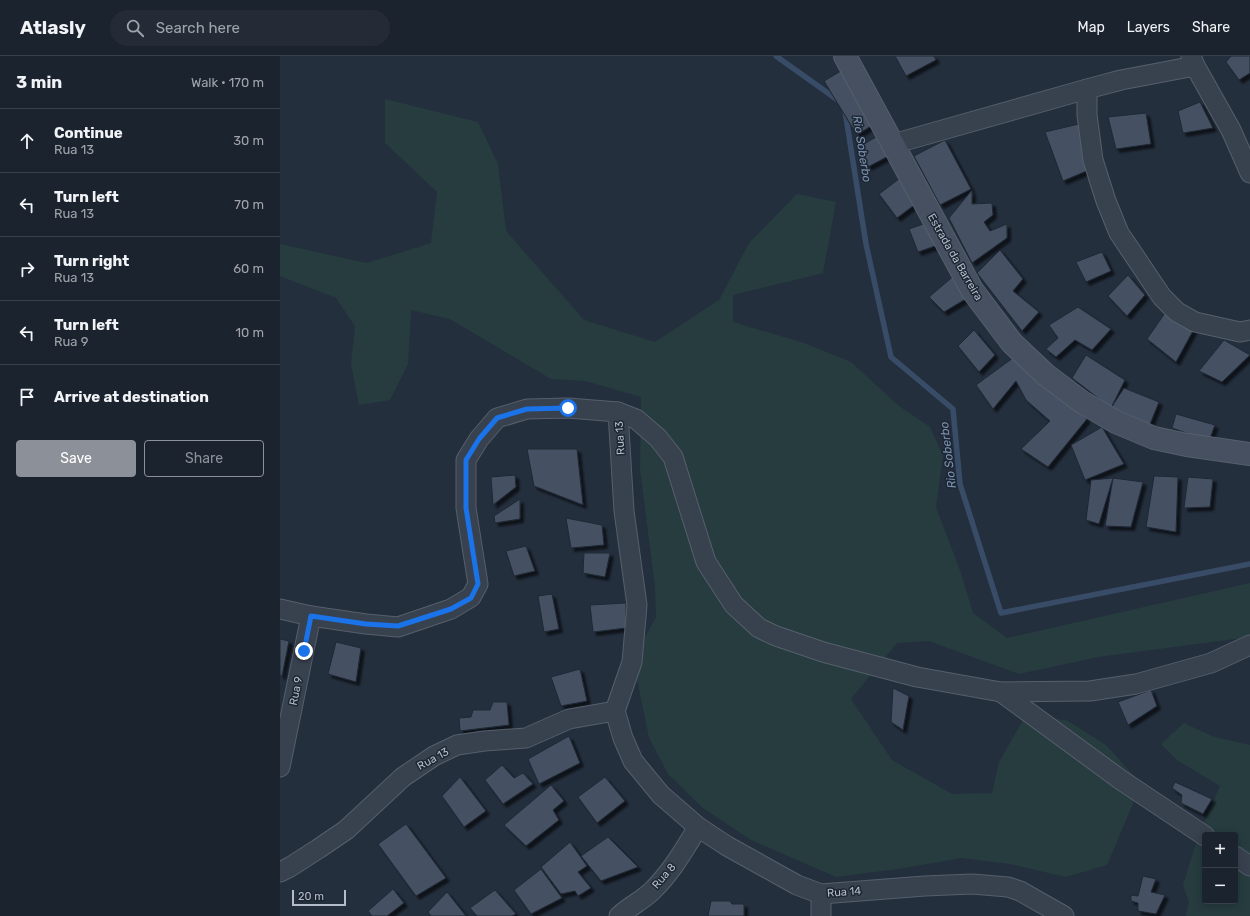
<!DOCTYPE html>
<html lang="en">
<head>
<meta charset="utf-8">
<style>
  :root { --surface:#1b232e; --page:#242b36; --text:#f1f3f6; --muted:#a0a4aa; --line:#39404a; --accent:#8c9099 }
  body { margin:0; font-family:Rubik,sans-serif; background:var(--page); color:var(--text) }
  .controls { position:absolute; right:12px; bottom:12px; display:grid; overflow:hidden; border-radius:4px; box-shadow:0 2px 10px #0003 }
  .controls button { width:36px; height:36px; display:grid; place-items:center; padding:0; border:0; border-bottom:1px solid var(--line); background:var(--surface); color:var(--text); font:20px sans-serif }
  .scale { position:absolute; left:12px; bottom:10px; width:54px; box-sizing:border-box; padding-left:4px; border:2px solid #b4bcc9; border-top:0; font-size:11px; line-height:14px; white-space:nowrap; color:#b4bcc9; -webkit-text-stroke:3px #1d2633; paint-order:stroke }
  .stop { position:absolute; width:12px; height:12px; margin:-9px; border:3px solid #1a73e8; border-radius:50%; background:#fff }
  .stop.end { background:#1a73e8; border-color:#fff; box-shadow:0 1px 4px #0008 }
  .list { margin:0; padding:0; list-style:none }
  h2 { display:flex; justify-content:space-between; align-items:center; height:52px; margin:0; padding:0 16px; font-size:17px }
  h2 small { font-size:13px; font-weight:400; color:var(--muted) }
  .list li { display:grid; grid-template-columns:26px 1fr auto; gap:12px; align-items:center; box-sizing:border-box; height:64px; padding:0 16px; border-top:1px solid var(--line) }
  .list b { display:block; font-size:15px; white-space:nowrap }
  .list p { margin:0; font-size:13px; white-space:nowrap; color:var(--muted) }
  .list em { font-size:13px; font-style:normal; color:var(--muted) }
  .actions { display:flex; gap:8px; padding:12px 16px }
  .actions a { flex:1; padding:9px 0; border:1px solid var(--accent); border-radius:4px; text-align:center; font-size:14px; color:var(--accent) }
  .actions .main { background:var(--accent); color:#fff }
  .icon { flex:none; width:22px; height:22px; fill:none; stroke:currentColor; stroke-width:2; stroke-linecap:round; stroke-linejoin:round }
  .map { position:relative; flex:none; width:970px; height:860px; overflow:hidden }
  header { display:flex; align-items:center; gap:24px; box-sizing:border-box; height:56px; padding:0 20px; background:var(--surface); border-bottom:1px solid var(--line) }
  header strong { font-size:19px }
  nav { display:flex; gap:22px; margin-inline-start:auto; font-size:14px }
  .search { width:280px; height:36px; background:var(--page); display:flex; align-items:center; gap:10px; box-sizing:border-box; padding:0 14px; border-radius:22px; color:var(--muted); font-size:15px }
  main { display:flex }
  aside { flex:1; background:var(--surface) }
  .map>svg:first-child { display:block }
  .green { fill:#263c3f; fill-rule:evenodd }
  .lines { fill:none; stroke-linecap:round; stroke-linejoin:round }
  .stream { stroke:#394c67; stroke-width:5.5 }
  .building { fill:#455162; stroke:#1f2835; filter:url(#shadow) }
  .street-casing { stroke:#565f6c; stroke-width:21 }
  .secondary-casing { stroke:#565f6c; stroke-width:24 }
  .street { stroke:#38414e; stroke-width:19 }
  .secondary { stroke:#465061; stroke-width:22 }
  .route { stroke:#1a73e8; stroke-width:5 }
  .labels { text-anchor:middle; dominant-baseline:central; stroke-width:3; stroke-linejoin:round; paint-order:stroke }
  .street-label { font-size:11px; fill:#b4bcc9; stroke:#1d2633 }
  .water-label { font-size:12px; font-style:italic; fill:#7c92b1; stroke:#1d2633 }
</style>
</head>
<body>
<header>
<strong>Atlasly</strong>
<div class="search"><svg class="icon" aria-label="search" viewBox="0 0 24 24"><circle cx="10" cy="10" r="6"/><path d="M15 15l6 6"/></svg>Search here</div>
<nav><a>Map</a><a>Layers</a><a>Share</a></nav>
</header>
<main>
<aside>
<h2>3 min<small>Walk · 170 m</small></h2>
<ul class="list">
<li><svg class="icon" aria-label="ahead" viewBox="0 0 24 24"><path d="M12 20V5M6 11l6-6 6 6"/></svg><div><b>Continue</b><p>Rua 13</p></div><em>30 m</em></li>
<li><svg class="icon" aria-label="left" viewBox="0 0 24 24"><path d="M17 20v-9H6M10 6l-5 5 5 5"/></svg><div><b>Turn left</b><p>Rua 13</p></div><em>70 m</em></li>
<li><svg class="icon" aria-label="right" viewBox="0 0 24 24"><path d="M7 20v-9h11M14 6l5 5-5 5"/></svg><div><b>Turn right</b><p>Rua 13</p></div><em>60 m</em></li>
<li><svg class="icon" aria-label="left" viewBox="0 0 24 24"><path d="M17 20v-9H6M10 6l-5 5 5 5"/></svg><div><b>Turn left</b><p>Rua 9</p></div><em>10 m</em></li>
<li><svg class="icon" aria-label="arrive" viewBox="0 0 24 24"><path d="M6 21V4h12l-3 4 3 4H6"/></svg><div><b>Arrive at destination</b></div></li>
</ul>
<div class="actions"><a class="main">Save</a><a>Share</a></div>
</aside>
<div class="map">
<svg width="970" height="860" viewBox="0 0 970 860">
  <defs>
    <filter id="shadow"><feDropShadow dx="3.5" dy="3.5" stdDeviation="1" flood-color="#0009"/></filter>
  </defs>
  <rect width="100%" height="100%" fill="#242f3e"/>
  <g class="green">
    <polygon points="105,43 198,66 218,108 226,175 304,264 375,286 439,244 469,187 517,138 556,146 543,217 453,239 453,266 524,287 571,306 619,350 650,371 663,400 656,451 681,517 693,557 727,582 970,527 970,581 818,601 739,618 649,585 617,587 571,643 612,704 672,738 712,737 719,706 747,657 788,665 826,689 863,730 855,743 827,809 786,821 730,808 681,802 625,812 556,821 471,784 423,752 388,718 369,682 356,618 363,584 376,561 375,531 360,413 361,341 305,325 271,323 170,263 131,254 128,308 110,344 79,349 71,308 75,270 56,242 0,220 0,188 87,207 151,187 157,136 105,87"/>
    <path d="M904 667 934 681 970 689V860H906L909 846 903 829 919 778 940 730 897 704 881 688ZM925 779H955V845H925Z"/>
  </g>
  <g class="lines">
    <g class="stream">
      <polyline points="496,0 559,45"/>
      <polyline points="565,55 586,188 611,301 673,353 680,428 721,557 970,508"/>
    </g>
  </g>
  <g class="building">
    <polygon points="615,0 654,0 656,4 626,20"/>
    <polygon points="951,0 970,0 970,17 959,24 946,6"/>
    <polygon points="566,12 599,65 577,79 544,25"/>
    <polygon points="920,46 933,72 903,77 898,55"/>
    <polygon points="866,57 871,88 836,93 828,61"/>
    <polygon points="803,67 809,114 783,125 765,76"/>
    <polygon points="603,77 614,97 588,111 577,92"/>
    <polygon points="665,84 691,133 660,149 634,100"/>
    <polygon points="623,120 641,144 617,162 599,138"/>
    <polygon points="692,134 692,148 712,147 713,159 704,166 710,175 727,168 727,182 692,207 669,162"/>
    <polygon points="649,166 658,189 638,196 629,173"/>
    <polygon points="720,194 743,223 733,235 759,256 742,275 697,217"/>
    <polygon points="822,196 831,215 806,226 796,206"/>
    <polygon points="676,218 689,241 664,256 649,241"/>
    <polygon points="848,219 865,239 847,260 828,240"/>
    <polygon points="798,251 831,273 812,294 795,284 776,301 766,293 778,282 769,269"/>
    <polygon points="885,257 914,273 896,306 867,283"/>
    <polygon points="694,274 715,299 699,316 678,290"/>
    <polygon points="944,284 970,299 942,326 919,315"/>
    <polygon points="737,299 807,363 768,411 741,393 770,365 746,344 736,325 713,353 696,329"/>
    <polygon points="806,299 845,324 831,352 792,322"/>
    <polygon points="844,332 879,346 866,378 831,352"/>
    <polygon points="896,358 935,369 929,385 892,372"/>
    <polygon points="822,371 844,408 805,424 791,389"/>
    <polygon points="247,393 297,393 303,449 254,430"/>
    <polygon points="235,419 236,431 213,449 211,421"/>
    <polygon points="874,420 898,421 896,476 866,471"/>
    <polygon points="908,421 933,423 930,451 904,452"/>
    <polygon points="833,422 863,426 851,471 825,470"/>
    <polygon points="833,422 819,468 806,464 811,424"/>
    <polygon points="240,443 240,463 215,467 214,460"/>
    <polygon points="286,462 322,469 324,489 291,492"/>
    <polygon points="246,490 255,515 234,520 226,495"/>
    <polygon points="304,497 330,497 325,521 303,517"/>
    <polygon points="272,538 279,573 264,576 258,540"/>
    <polygon points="346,547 346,572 313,576 310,549"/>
    <polygon points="0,583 9,585 2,620 0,619"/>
    <polygon points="56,586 81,592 76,626 48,618"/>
    <polygon points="300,613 307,645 281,650 271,621"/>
    <polygon points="613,632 629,640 623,674 611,666"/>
    <polygon points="871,634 877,650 848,669 838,646"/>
    <polygon points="213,646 227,646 229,669 180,675 179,662 191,661 193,654 210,654"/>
    <polygon points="289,680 300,707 259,728 248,703"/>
    <polygon points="222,709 234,722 243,717 253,728 223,748 205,724"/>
    <polygon points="180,721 206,755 184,771 162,740"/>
    <polygon points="325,721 345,745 317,767 298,741"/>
    <polygon points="895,726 932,743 923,758 901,747 902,739 892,732"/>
    <polygon points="271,729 284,745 273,754 279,764 246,790 224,769"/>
    <polygon points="126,768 166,822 136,840 98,788"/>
    <polygon points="328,781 358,811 321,825 301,800"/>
    <polygon points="290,786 307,810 298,816 311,832 298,840 295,835 281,838 261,811"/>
    <polygon points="261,813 282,842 251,858 234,834"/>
    <polygon points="863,820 876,823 871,836 885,839 876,858 858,855 858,847 851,845 851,839 858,840"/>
    <polygon points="113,833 124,847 107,860 92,860 88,855"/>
    <polygon points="215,834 236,858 232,860 197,860 190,852"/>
    <polygon points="167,836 186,860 151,860 148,856"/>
    <polygon points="431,845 450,845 452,848 464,848 464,860 428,860"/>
  </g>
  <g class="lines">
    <defs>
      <g id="street">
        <polyline points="911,0 915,10 951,74 970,117"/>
        <polyline points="807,33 807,59 813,104 826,145 839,177 882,241 897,256 915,266 960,276 970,274"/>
        <polyline points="613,88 807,33 841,24 915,10"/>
        <polyline points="338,356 356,363 378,382 393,401 426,506 454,549 479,572 496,580 543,596 637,621 721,636 810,635 856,628 931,607 970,589"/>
        <polyline points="0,553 31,560 86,568 118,571 171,553 191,541 198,528 186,452 186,404 199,383 217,362 247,353 288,352 338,356 344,455 357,549 352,606 335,655"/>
        <polyline points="721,636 841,724 925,780"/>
        <polyline points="0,711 31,560"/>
        <polyline points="955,800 970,810"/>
        <polyline points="0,816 10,811 38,793 66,774 123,721 154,700 177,689 204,685 246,682 289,663 335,655 343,682 353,705 381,739 418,771 447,790 517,829 541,838 645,830 692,828 728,831 740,835 784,860"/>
        <polyline points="541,838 541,860"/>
        <path d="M339 860C349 851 361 845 371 836 391 817 404 794 418 771"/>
      </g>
      <polyline id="secondary" points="565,0 692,234 732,287 766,319 802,346 836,366 874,382 907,389 970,398"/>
    </defs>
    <use href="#street" class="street-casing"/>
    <use href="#secondary" class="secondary-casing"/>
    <use href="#street" class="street"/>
    <use href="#secondary" class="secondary"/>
  </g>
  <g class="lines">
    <polyline class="route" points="24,595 31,560 86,568 118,570 171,553 191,542 198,528 186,452 186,404 199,383 217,362 247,353 288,352"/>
  </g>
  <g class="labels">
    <g class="street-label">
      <text transform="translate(675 201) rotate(60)">Estrada da Barreira</text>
      <text transform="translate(340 382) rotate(-93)">Rua 13</text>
      <text transform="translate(16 635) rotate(-78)">Rua 9</text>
      <text transform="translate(153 703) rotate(-29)">Rua 13</text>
      <text transform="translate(384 820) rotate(-49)">Rua 8</text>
      <text transform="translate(564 836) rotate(-4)">Rua 14</text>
    </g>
    <g class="water-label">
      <text transform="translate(582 93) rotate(81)">Rio Soberbo</text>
      <text transform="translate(668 399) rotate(-97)">Rio Soberbo</text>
    </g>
  </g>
</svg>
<div class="controls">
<button>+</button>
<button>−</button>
</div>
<div class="scale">20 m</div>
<div class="stop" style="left:288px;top:352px"></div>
<div class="stop end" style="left:24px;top:595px"></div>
</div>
</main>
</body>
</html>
